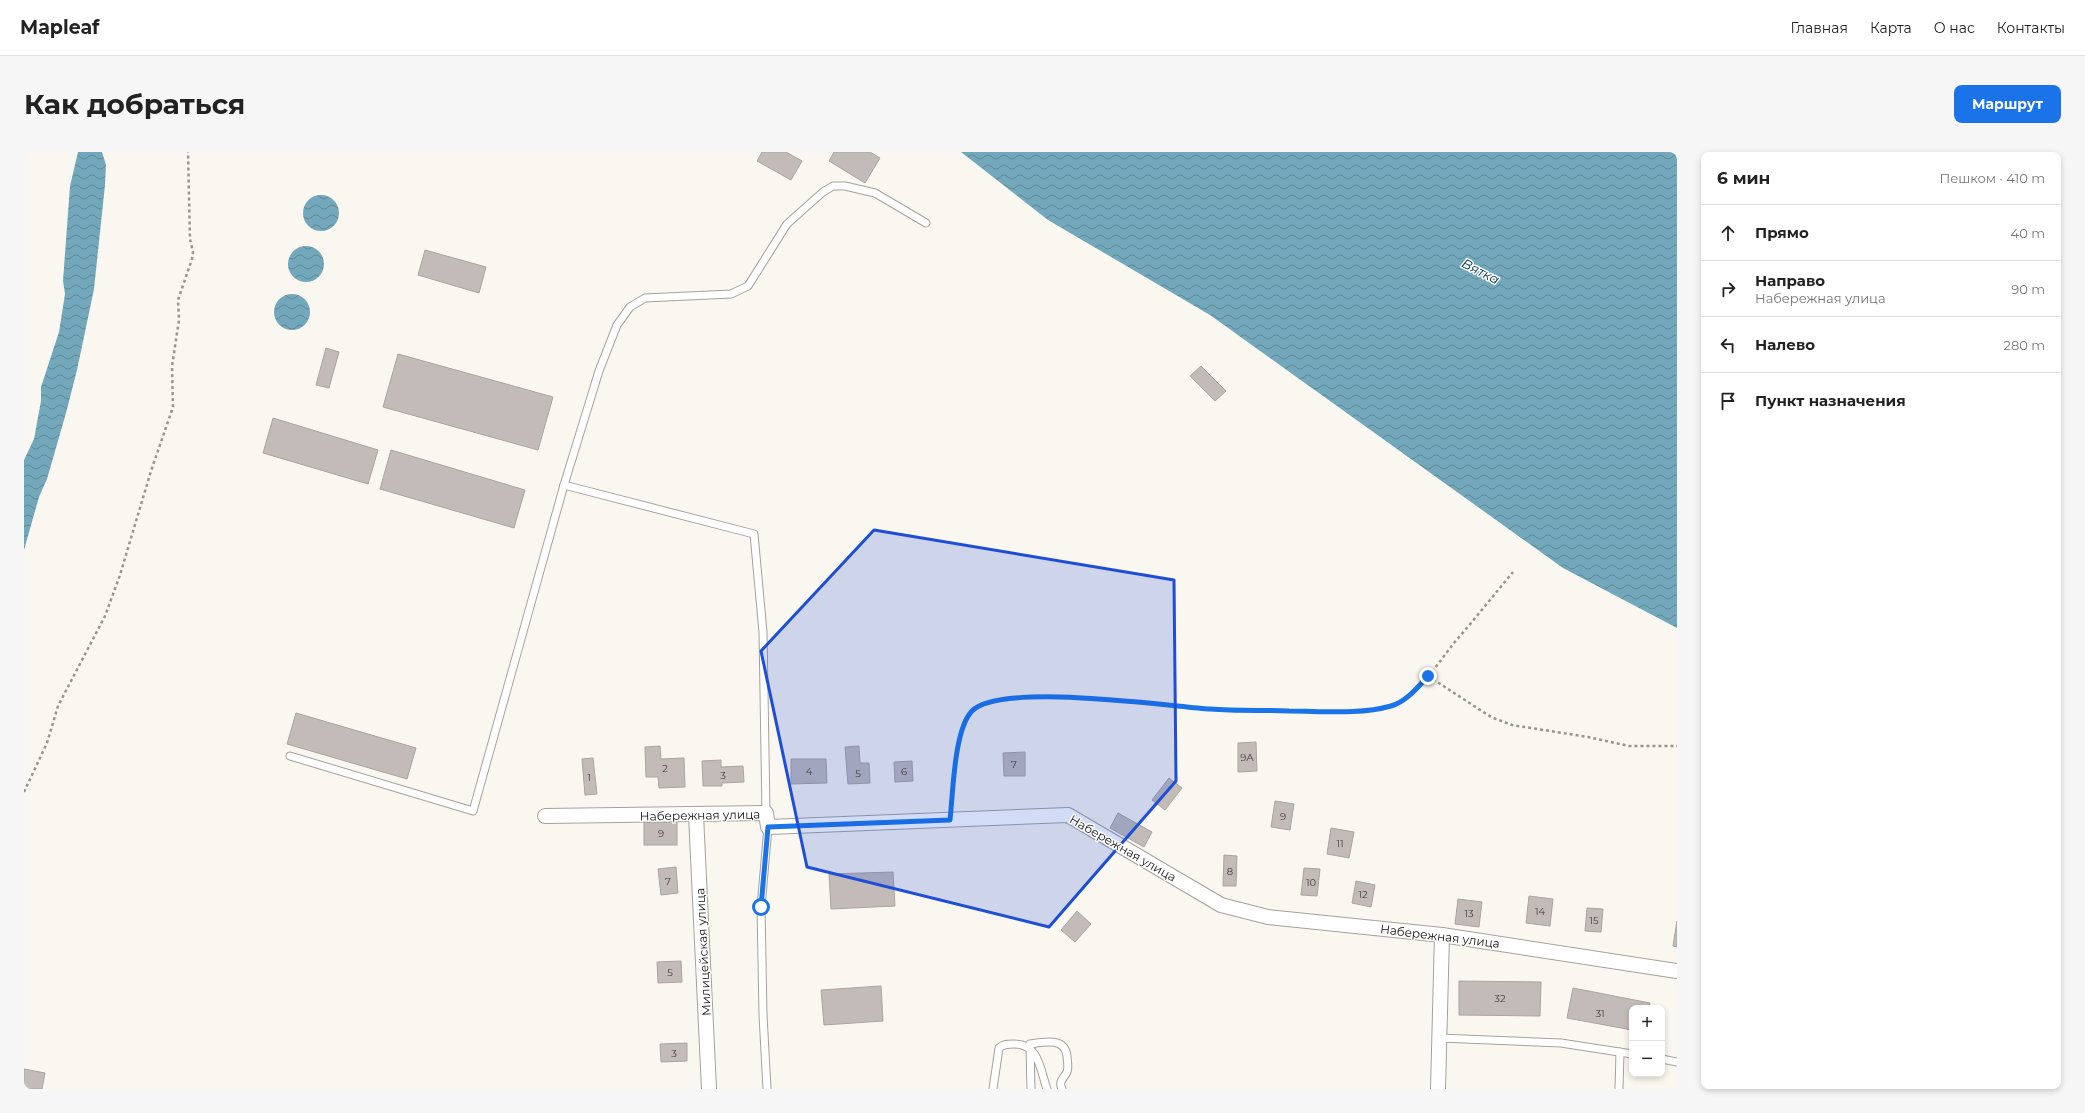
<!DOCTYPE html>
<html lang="ru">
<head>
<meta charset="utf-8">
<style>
  :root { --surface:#fff; --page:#f6f6f6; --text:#222; --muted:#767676; --line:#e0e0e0; --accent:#1a73e8 }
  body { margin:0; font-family:Montserrat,sans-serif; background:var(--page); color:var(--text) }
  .controls { position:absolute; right:12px; bottom:12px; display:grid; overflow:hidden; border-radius:8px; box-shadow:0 2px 6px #0003 }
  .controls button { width:36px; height:36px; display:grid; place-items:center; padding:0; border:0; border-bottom:1px solid var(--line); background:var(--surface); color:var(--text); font:20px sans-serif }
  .stop { position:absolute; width:12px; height:12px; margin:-9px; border:3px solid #1a73e8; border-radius:50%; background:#fff }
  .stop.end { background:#1a73e8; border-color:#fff; box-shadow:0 1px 4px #0008 }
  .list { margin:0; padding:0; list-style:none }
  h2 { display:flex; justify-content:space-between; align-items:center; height:52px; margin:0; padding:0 16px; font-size:17px }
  h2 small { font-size:13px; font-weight:400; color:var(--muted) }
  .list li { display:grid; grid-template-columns:26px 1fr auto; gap:12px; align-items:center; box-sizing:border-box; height:56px; padding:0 16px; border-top:1px solid var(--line) }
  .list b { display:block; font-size:15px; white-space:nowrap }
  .list p { margin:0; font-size:13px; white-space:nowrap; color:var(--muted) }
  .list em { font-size:13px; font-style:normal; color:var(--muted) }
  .icon { flex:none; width:22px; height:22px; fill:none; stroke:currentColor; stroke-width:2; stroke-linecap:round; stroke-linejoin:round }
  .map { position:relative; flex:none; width:1653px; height:937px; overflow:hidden; border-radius:8px }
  header { display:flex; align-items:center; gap:24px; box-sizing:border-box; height:56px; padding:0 20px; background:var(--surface); border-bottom:1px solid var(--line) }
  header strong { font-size:19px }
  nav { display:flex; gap:22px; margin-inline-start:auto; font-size:14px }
  .intro { display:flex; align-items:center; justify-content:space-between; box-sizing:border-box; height:96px; padding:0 24px }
  h1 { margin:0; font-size:28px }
  .button { padding:10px 18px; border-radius:8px; background:var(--accent); color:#fff; font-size:14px; font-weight:700 }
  main { display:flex; gap:24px; padding:0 24px }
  aside { flex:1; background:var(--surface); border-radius:8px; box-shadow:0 2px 6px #0003 }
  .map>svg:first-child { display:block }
  .water { fill:url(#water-waves) }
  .building { fill:#c3bbb8; stroke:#aaa3a0 }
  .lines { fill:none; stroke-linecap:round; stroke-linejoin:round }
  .service-casing { stroke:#a5a29c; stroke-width:9 }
  .minor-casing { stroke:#a5a29c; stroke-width:16 }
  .path { stroke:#979590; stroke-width:2.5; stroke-dasharray:3 3; stroke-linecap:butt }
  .service { stroke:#fff; stroke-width:7 }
  .minor { stroke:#fff; stroke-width:14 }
  .route { stroke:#1a73e8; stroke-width:5 }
  .marked { fill:#1d4ed8; fill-opacity:0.2; stroke:#1d4ed8; stroke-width:3; stroke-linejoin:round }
  .labels { text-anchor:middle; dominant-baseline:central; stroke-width:3; stroke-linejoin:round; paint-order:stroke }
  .number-label { font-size:10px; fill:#403d3b }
  .street-label { font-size:12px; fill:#141311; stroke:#fff }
  .water-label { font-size:13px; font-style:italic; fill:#003140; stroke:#fff }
</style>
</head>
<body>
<header>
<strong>Mapleaf</strong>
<nav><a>Главная</a><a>Карта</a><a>О нас</a><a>Контакты</a></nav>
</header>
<div class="intro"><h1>Как добраться</h1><a class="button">Маршрут</a></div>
<main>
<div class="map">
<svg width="1653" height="937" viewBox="0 0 1653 937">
  <defs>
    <pattern id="water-waves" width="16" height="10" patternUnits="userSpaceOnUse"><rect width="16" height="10" fill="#73a8bc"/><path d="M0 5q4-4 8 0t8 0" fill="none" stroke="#5d8897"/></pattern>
  </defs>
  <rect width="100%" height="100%" fill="#faf7f0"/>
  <g class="water">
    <polygon points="54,0 78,0 82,13 81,33 70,137 53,218 42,261 23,327 15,345 0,398 0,308 10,287 17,249 17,235 35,180 41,142 39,129 46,34"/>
    <polygon points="937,0 1653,0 1653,476 1539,416 1186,163 1024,68"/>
    <circle cx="297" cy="61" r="18"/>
    <circle cx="282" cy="112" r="18"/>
    <circle cx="268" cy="160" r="18"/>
  </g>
  <g class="building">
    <polygon points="738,0 762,0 778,9 767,28 733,9"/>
    <polygon points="810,0 846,0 856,6 841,31 805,9"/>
    <polygon points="401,98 462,115 455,141 394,123"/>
    <polygon points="302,196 315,200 305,236 292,233"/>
    <polygon points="374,202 529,245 514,298 359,255"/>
    <polygon points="1177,214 1202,239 1191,249 1166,224"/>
    <polygon points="249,266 354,298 344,332 239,301"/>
    <polygon points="367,298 501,338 490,376 356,337"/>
    <polygon points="272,561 392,596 383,627 263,592"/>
    <polygon points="1232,590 1233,619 1214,620 1214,591"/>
    <polygon points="636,594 637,607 660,606 661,635 635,636 634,625 622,625 621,595"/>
    <polygon points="835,594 836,611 845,611 846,631 824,632 821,595"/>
    <polygon points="1001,600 1001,624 980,624 979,601"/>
    <polygon points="569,606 573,642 561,643 558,607"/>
    <polygon points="767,607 802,607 803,631 767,632"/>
    <polygon points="697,608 697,615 719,614 720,630 698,631 698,634 679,634 678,609"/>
    <polygon points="888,609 889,629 871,630 870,610"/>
    <polygon points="1145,626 1158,636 1141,658 1128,648"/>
    <polygon points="1251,649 1270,652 1266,678 1247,675"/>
    <polygon points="1094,661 1128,680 1120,695 1086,676"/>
    <rect x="620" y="670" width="33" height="23"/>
    <polygon points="1307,676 1330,680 1325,706 1303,702"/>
    <polygon points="1200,703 1213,704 1212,734 1199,734"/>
    <polygon points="652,715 654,741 637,743 634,717"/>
    <polygon points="1280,716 1296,717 1293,744 1277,743"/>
    <polygon points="869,720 871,754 807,757 805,722"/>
    <polygon points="1332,729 1351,733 1347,755 1328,751"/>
    <polygon points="1505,744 1529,747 1526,774 1502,771"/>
    <polygon points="1434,747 1458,750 1455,775 1431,772"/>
    <polygon points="1563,756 1579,757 1577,780 1561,779"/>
    <polygon points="1053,759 1067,772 1051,790 1037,778"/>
    <polygon points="1653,769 1653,795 1649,794"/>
    <polygon points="657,809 658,830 634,831 633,810"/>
    <polygon points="1435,829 1517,830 1516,864 1435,863"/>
    <polygon points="857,834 859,869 800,873 797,838"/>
    <polygon points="1549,836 1626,851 1625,856 1608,856 1608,878 1543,866"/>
    <polygon points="663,891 663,909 637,910 636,892"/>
    <polygon points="0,917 21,921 18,937 0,937"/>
  </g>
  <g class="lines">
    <defs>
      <g id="service">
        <polyline points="266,604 449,659 540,333"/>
        <polyline points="742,661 739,480 730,382 540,333 575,219 593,173 606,155 621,146 707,142 724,134 763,72 799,40 809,34 821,34 851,41 902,71"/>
        <polyline points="1415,886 1537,891 1608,902"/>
        <path d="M1006 892C1020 890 1041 885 1043 904 1043 909 1045 915 1043 920 1040 926 1034 929 1038 937"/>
        <polyline points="1006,895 1007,937"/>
        <polyline points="1638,907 1653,910"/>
        <polyline points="743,937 739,863 737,755 744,675"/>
        <path d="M969 937 975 896C979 892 984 892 990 892 1015 892 1016 917 1023 937"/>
        <polyline points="1595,937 1596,900"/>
      </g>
      <g id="minor">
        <polyline points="672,663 685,937"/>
        <polyline points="521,664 742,661 744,675 1044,663 1197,753 1244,765 1418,783 1653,819"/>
        <polyline points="1414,937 1418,783"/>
      </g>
    </defs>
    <use href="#service" class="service-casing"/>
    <use href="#minor" class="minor-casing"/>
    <g class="path">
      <polyline points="1404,524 1467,565 1488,573 1564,585 1605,594 1653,594"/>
      <polyline points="0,640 23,591 34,554 81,464 96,423 127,319 149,255 148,214 155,168 154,148 168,107 169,100 166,87 164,0"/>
      <path d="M927 655C929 632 931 576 948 559 977 531 1142 554 1185 557 1210 559 1235 558 1259 559 1289 559 1341 563 1369 553 1392 545 1415 510 1430 491 1450 468 1469 444 1489 420"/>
    </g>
    <use href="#service" class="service"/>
    <use href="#minor" class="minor"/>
  </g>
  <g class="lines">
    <path class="route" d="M737 755 744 675 926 668C929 642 930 577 948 559 976 530 1143 554 1186 557 1212 559 1239 558 1265 559 1298 559 1335 563 1367 554 1382 550 1394 535 1404 524"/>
  </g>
  <path class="marked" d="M850 378 1150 428 1152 629 1025 775 783 715 737 499Z"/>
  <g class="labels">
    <g class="number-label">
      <text x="1223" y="605">9А</text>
      <text x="990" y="612">7</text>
      <text x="641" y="616">2</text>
      <text x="785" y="619">4</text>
      <text x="880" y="619">6</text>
      <text x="834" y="621">5</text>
      <text x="699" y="623">3</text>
      <text x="565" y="625">1</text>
      <text x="1259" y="664">9</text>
      <text x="637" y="681">9</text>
      <text x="1316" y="691">11</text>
      <text x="1206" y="719">8</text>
      <text x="644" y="729">7</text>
      <text x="1287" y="730">10</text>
      <text x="1339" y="742">12</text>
      <text x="1516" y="759">14</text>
      <text x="1445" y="761">13</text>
      <text x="1570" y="768">15</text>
      <text x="646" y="820">5</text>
      <text x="1476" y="846">32</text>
      <text x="1576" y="861">31</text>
      <text x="650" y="901">3</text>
    </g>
    <g class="street-label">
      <text transform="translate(676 663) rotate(-1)">Набережная улица</text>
      <text transform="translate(1099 696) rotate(30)">Набережная улица</text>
      <text transform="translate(1416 784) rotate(7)">Набережная улица</text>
      <text transform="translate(679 800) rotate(-93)">Милицейская улица</text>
    </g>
    <g class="water-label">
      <text transform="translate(1457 119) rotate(27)">Вятка</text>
    </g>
  </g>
</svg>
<div class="controls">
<button>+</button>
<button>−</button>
</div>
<div class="stop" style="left:737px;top:755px"></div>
<div class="stop end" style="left:1404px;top:524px"></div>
</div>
<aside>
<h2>6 мин<small>Пешком · 410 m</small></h2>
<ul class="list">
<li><svg class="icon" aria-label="ahead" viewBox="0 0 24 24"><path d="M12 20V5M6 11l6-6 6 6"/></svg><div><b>Прямо</b></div><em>40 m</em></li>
<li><svg class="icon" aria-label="right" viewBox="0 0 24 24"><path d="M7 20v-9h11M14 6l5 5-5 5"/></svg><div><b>Направо</b><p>Набережная улица</p></div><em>90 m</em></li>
<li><svg class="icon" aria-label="left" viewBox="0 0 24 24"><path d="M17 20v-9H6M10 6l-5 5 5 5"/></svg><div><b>Налево</b></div><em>280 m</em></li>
<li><svg class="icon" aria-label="arrive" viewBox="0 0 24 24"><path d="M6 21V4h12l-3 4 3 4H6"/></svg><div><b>Пункт назначения</b></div></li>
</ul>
</aside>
</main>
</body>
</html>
